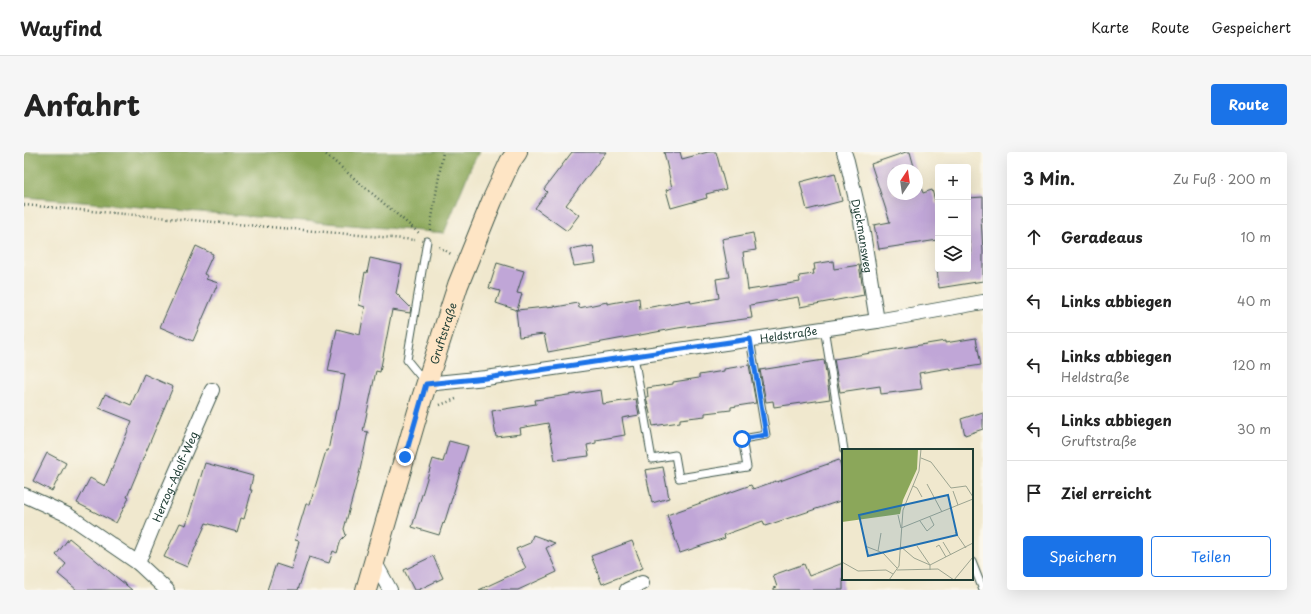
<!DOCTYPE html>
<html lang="de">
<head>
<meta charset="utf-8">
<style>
  :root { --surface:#fff; --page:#f6f6f6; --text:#222; --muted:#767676; --line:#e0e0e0; --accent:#1a73e8 }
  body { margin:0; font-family:"Playpen Sans",sans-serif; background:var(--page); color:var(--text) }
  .controls { position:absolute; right:12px; top:12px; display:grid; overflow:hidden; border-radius:4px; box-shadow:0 4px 16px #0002 }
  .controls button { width:36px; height:36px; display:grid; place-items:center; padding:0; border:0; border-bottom:1px solid var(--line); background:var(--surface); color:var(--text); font:20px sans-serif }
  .compass { position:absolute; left:863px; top:12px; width:36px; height:36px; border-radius:50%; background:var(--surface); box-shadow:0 4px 16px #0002; rotate:13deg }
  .stop { position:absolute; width:12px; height:12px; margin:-9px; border:3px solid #1a73e8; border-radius:50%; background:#fff }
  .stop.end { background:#1a73e8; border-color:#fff; box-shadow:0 1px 4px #0008 }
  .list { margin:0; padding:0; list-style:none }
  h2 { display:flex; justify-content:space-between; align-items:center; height:52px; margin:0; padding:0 16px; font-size:17px }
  h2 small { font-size:13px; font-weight:400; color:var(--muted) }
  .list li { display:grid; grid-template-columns:26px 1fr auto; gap:12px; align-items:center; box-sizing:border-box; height:64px; padding:0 16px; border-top:1px solid var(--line) }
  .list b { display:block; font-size:15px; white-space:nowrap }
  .list p { margin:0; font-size:13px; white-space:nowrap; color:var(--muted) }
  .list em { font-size:13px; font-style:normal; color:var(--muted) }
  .actions { display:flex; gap:8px; padding:12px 16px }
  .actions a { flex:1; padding:9px 0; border:1px solid var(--accent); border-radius:4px; text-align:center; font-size:14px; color:var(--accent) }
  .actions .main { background:var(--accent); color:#fff }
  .icon { flex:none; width:22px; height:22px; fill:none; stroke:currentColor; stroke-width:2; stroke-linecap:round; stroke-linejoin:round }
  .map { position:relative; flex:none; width:959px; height:438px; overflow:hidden; border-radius:4px }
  header { display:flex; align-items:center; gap:24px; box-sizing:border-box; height:56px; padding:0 20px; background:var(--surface); border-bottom:1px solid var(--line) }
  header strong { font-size:19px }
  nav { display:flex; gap:22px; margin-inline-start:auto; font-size:14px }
  .intro { display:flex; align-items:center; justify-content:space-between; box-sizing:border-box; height:96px; padding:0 24px }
  h1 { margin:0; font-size:28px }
  .button { padding:10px 18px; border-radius:4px; background:var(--accent); color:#fff; font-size:14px; font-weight:700 }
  main { display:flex; gap:24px; padding:0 24px }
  aside { flex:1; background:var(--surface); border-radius:4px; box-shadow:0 4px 16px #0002 }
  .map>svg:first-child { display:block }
  .forest { fill:#8ba75a; stroke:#557247 }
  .building { fill:#c0a6d7 }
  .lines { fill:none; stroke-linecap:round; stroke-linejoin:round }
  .service-casing { stroke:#3e574b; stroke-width:9 }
  .minor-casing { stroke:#3e574b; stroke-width:16 }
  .secondary-casing { stroke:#3e574b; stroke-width:22 }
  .path { stroke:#3e574b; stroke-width:2.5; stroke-dasharray:1 3; stroke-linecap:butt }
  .service { stroke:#fff; stroke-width:7 }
  .minor { stroke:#fff; stroke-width:14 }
  .secondary { stroke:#fee5c5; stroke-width:20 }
  .route { stroke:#1a73e8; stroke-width:5 }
  .labels { text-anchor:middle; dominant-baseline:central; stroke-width:3.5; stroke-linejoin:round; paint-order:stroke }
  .street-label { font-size:11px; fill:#1f3d34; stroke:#fbf7ec }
  .inset-road { fill:none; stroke:#9ca490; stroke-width:1 }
  .view { fill:#1f6fb2; fill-opacity:0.15; stroke:#1f6fb2; stroke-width:2 }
  .inset-edge { fill:none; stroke:#1f3d34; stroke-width:2 }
</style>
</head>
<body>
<header>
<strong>Wayfind</strong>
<nav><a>Karte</a><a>Route</a><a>Gespeichert</a></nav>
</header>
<div class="intro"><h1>Anfahrt</h1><a class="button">Route</a></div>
<main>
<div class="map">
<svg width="959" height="438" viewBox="0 0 959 438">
  <rect width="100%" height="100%" fill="#fbf7ec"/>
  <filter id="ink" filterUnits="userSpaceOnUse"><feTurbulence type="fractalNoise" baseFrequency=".025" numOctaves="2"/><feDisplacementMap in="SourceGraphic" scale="8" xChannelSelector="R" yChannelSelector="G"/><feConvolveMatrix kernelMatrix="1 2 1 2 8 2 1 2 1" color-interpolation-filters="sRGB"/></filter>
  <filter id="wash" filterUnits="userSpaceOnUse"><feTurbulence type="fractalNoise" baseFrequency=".012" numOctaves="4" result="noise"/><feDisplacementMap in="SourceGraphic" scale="16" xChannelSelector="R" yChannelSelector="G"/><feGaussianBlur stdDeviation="0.9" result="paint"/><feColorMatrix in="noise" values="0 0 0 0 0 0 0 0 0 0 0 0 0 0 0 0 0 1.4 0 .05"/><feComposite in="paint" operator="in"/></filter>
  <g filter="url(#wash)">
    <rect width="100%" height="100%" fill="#f0e8ce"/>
    <polygon class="forest" points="0,0 455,0 447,15 420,81 0,45"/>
    <g id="blocks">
      <g class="building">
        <polygon points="548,0 582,0 542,53 555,63 543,79 511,56 523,40 520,37"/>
        <polygon points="640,0 656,0 658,7 684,0 692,0 702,37 682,42 683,46 647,56 642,38 648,36"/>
        <polygon points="882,0 886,0 891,18 869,18 869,42 893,42 893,23 899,41 908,38 912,52 914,51 914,88 855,97 850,73 866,70 847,12"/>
        <polygon points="811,21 818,49 783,58 776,30"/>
        <polygon points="959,45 959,65 957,66 959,99 959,129 915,136 913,117 944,117 944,104 947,103 944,82 944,46"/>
        <polygon points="729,81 732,98 719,100 724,138 776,130 775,124 790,122 789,118 791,118 790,112 809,109 810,117 835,113 840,143 776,155 774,145 726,153 728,166 654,176 524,200 520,182 495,185 492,158 493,158 472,151 476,139 465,136 473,111 500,119 493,141 498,142 493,158 531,154 532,155 554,151 555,156 583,150 583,152 615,146 616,157 666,148 667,151 695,146 692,127 705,125 698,87"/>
        <polygon points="172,94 189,102 180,122 184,124 182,127 194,131 169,189 136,175"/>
        <polygon points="563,94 563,95 569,94 572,111 550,114 546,97"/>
        <polygon points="346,106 378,113 372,141 387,156 386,161 368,158 356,220 352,219 339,279 344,280 336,318 320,377 322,383 317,388 313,401 309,399 305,411 285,405 274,438 243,438 252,412 267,417 275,389 271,388 282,352 286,352 302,299 304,299 312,258 314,258 321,222 304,219 313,177 336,183 341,155 335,153 341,120 343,121"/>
        <polygon points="952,186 957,213 926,218 925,216 895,221 898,237 857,242 856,234 816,240 810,207 921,189 921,191"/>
        <polygon points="800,208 806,247 750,255 749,249 742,250 736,218"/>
        <polygon points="725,213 732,251 707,255 707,258 681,261 681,264 656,267 656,270 629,274 622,245 624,245 623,236 649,232 649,230 675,226 675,223 700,219 700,217"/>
        <polygon points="120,222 149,235 103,345 105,346 92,371 53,351 66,326 81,334 108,269 75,256 81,242 107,253"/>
        <polygon points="577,238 579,252 612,247 615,263 598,266 601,283 572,288 572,291 563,293 565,304 531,308 524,271 496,276 497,282 472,285 468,259 512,252 511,248"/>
        <polygon points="959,260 959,277 941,283 937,267"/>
        <polygon points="425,289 444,294 420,372 419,371 415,383 388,375 409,307 419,310"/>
        <polygon points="23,301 42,311 28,339 9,329"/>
        <polygon points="815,308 819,320 819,348 741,374 739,369 700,383 701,386 656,401 643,363 727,333 729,337 752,329 753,330"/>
        <polygon points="181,311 229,324 226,338 228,338 220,367 217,366 213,380 182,371 163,415 140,405 156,371 162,373"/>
        <polygon points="639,315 645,346 628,351 621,318"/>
        <polygon points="509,383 531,391 522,396 533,420 494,438 455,438 502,416 492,397 506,391"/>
        <polygon points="45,386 73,409 108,438 53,438 34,422 42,412 32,403"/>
        <polygon points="608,389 619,416 578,432 567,404"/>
        <polygon points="409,404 419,426 394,438 390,438 380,418"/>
        <polygon points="819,411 819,438 750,438 750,436 753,435 749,423 780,412 785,424"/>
      </g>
    </g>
  </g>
  <g filter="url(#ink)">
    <use href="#blocks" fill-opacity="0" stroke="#3e574b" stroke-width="1"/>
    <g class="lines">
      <defs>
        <g id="service">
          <polyline points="800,176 820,298"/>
          <polyline points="610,204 628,307 651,303 655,326 723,315 718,287 742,283 726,187"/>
          <polyline points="401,230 383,208 403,89"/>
          <polyline points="948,410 959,438"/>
        </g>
        <g id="minor">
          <path id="s1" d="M820 0 823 9 837 69 853 169"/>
          <path id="s2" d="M402 232 462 226 853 169 959 150"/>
          <polyline points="0,343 44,363 114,411 143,438"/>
          <polyline points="350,409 366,438"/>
          <path id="s3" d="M114 411 139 350 188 238"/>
          <polyline points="603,438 618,431"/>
        </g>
        <g id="secondary">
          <path id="s4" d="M342 438 397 249 434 133 468 49 486 10 493 0"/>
        </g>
      </defs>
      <use href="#service" class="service-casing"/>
      <use href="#minor" class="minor-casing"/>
      <use href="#secondary" class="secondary-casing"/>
      <g class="path">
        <polyline points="299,0 395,81"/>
        <polyline points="0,53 391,88"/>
        <polyline points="406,78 419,0"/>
        <polyline points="415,95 427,102"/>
        <polyline points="416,253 432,247"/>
      </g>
      <use href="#service" class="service"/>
      <use href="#minor" class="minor"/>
      <use href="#secondary" class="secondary"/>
    </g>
  </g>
  <g class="lines" filter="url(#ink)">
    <polyline class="route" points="381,305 402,232 462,226 726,187 742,283 718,287"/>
  </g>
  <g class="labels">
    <g class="street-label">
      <text stroke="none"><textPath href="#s1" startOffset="86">Dyckmansweg</textPath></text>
      <text stroke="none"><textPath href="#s4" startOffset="268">Gruftstraße</textPath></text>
      <text stroke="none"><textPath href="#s2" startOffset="366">Heldstraße</textPath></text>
      <text stroke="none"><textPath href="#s3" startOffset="94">Herzog-Adolf-Weg</textPath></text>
    </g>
  </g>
  <g transform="translate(818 297)">
    <rect width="131" height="131" fill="#f0e8ce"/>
    <path d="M0 0H76L75 20 61 51 58 65 0 73Z" fill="#8ba75a"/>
    <path class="inset-road" d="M79 9 89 13 109 39 124 37 131 48M85 35 100 63M71 37 75 39 80 48M111 42 116 56M56 66 59 79 131 50M78 72 85 82 92 76 88 68M113 83 124 99M101 93 109 106M23 97 41 104 55 119M58 97 72 109 88 116 131 94M75 97 88 116V121M94 98 97 96 104 108M36 102 39 84M0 113 16 122 44 121 51 125M55 121 96 120 112 131M47 131 57 117 61 61 77 22 79 0M112 131 131 108"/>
    <path class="view" d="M106 46 115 86 26 107 17 66Z"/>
    <rect width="131" height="131" class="inset-edge"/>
  </g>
</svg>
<div class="controls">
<button>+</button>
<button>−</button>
<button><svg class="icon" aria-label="layers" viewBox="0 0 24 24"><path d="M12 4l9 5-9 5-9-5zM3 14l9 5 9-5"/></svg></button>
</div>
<svg class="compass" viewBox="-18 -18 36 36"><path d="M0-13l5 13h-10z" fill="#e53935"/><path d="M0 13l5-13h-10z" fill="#767676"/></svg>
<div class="stop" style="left:718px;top:287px"></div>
<div class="stop end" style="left:381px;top:305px"></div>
</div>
<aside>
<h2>3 Min.<small>Zu Fuß · 200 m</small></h2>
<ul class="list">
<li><svg class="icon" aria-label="ahead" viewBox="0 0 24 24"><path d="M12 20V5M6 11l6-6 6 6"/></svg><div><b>Geradeaus</b></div><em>10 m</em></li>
<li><svg class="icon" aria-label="left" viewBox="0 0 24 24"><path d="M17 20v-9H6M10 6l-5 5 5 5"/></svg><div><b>Links abbiegen</b></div><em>40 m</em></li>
<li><svg class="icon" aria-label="left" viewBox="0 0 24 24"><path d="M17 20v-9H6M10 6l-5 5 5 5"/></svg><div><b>Links abbiegen</b><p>Heldstraße</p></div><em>120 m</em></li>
<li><svg class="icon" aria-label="left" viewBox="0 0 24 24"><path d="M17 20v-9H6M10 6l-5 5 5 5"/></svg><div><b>Links abbiegen</b><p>Gruftstraße</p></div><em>30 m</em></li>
<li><svg class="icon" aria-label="arrive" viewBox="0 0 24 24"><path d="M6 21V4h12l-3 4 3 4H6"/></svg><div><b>Ziel erreicht</b></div></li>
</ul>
<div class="actions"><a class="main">Speichern</a><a>Teilen</a></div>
</aside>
</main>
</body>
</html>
